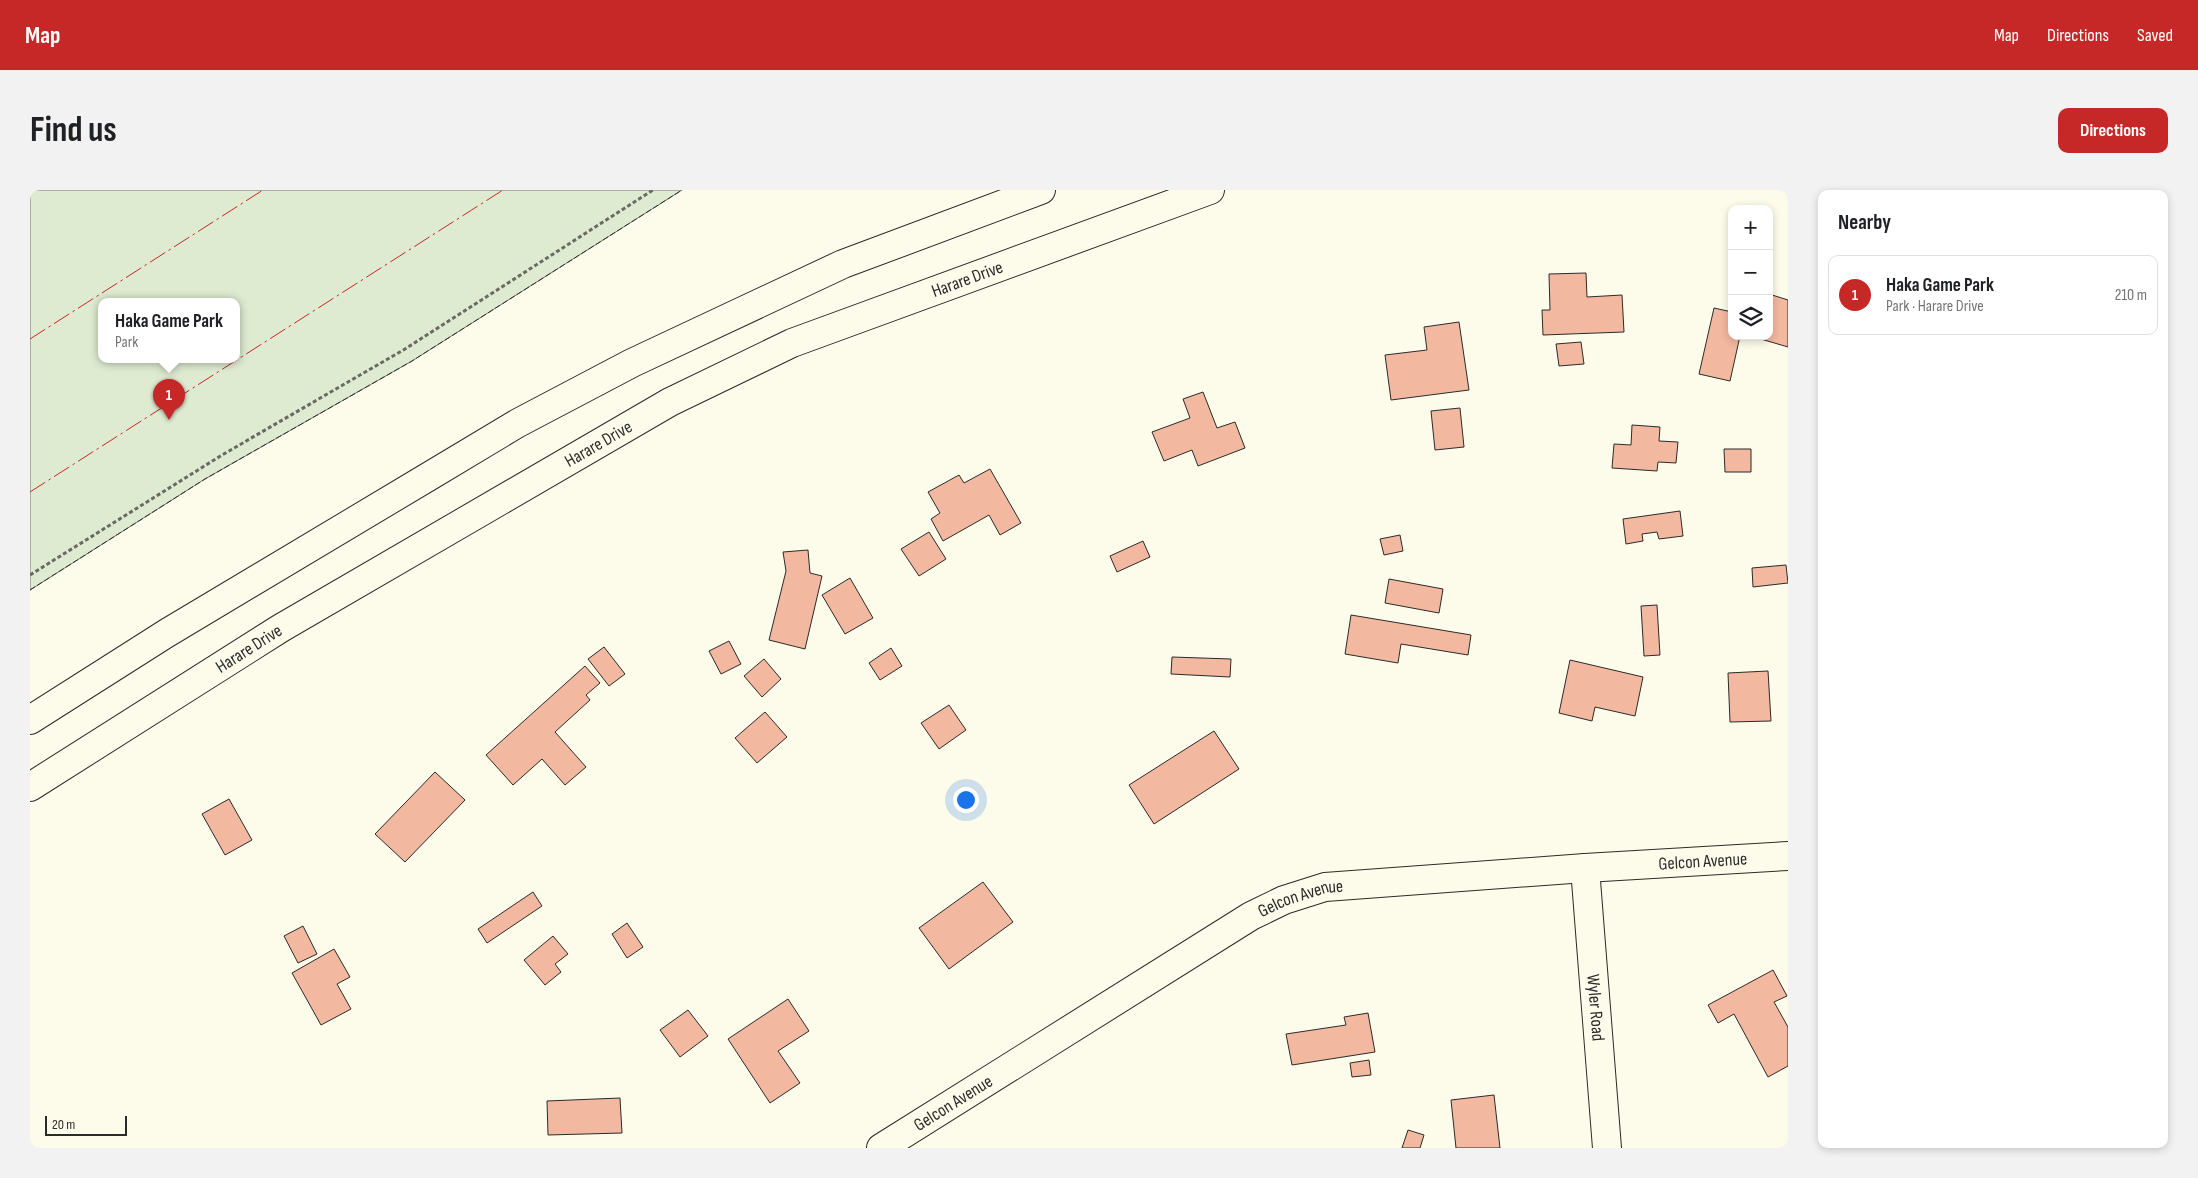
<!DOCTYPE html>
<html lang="en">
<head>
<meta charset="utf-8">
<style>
  :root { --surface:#fff; --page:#f2f2f2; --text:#202124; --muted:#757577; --line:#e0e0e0; --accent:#c62828 }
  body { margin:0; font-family:"Sofia Sans Condensed",sans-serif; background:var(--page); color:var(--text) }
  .controls { position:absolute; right:15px; top:15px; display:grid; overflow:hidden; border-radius:10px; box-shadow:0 2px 8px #0003 }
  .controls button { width:45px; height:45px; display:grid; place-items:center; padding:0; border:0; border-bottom:1px solid var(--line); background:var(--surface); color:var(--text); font:25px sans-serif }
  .scale { position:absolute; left:15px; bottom:12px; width:82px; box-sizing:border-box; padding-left:5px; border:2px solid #2b2b2b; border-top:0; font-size:14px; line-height:18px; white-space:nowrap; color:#2b2b2b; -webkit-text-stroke:4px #fdfbea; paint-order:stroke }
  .you { position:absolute; left:935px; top:609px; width:18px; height:18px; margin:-12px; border:4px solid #fff; border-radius:50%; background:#1a73e8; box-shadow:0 0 0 8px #1a73e833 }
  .badge { display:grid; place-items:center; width:32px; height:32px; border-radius:50%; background:var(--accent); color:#fff; font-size:16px; font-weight:700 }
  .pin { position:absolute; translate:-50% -41px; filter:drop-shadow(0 1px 2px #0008) }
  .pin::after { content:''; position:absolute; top:26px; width:18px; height:15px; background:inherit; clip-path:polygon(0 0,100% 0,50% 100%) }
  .popup { position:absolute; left:68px; top:108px; width:142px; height:65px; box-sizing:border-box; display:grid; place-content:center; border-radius:10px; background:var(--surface); filter:drop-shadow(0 1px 4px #0005); font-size:16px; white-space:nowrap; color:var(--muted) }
  .popup b { font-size:19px; color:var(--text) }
  .popup::after { content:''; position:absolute; left:50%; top:100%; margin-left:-10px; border:10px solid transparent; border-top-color:var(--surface) }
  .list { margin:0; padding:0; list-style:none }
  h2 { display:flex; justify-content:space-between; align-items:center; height:65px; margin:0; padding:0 20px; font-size:21px }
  h2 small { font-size:16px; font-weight:400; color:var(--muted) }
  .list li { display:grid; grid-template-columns:32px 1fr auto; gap:15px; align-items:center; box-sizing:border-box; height:80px; margin:0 10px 10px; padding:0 10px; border:1px solid var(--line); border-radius:10px }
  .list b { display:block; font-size:19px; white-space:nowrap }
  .list p { margin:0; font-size:16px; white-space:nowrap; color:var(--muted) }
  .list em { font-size:16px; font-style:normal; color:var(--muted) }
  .icon { flex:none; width:28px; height:28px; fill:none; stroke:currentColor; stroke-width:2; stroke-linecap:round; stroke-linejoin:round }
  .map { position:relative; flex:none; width:1758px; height:958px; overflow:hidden; border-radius:10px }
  header { display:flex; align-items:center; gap:30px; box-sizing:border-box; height:70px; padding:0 25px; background:var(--accent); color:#fff }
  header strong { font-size:24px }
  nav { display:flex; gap:28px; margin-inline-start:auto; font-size:18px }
  .intro { display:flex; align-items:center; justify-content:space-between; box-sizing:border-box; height:120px; padding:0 30px }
  h1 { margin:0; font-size:35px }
  .button { padding:12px 22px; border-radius:10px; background:var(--accent); color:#fff; font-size:18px; font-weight:700 }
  main { display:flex; gap:30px; padding:0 30px }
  aside { flex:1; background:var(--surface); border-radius:10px; box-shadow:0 2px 8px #0003 }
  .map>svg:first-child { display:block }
  .green { fill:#deebd1; stroke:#74746e; fill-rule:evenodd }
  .building { fill:#f2b8a0; stroke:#2b2b2b }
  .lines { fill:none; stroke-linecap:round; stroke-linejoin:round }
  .minor-casing { stroke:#2b2b2b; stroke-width:30 }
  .major-casing { stroke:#2b2b2b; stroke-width:30 }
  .path { stroke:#6a6964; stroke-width:3; stroke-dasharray:4 2.5; stroke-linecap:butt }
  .minor { stroke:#fdfbea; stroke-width:28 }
  .major { stroke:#fdfbea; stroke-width:28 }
  .fence { stroke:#2b2b2b; stroke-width:1; stroke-dasharray:6 2.5; stroke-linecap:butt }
  .power { stroke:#c62828; stroke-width:1; stroke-dasharray:18 4 2.5 4; stroke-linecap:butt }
  .labels { text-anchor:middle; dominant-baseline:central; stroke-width:4; stroke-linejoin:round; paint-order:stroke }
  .street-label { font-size:18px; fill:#2b2b2b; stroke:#fdfbea }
</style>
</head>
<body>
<header>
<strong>Map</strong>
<nav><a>Map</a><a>Directions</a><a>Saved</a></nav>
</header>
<div class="intro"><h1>Find us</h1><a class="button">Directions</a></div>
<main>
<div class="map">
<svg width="1758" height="958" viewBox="0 0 1758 958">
  <rect width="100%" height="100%" fill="#fdfbea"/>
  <path class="green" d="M0 0H652L382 171 175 289 0 400ZM72 111H206V169H72Z"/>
  <g class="building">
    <polygon points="1556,83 1557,107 1592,105 1594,142 1513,145 1512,120 1520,120 1519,84"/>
    <polygon points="1739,104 1758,110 1758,157 1724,147 1739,146"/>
    <polygon points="1684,118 1702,122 1702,146 1710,146 1700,191 1669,184"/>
    <polygon points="1429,132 1439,200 1361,210 1355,165 1397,160 1394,137"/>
    <polygon points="1551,152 1554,174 1529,176 1526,154"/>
    <polygon points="1173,202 1187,238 1205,232 1215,258 1168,276 1162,260 1134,271 1122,242 1160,228 1153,209"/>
    <polygon points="1430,218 1434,257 1405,260 1401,221"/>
    <polygon points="1602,235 1630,237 1629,251 1648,252 1646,273 1628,272 1627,281 1582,278 1584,254 1601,255"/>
    <polygon points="1694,259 1721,259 1721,282 1695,282"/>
    <polygon points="960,279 991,333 970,345 959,325 913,351 901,329 910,323 898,302 929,285 934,293"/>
    <polygon points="1650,321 1653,346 1629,349 1627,342 1612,344 1613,351 1596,354 1593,329"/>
    <polygon points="899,342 916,369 889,386 871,359"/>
    <polygon points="1370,345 1373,361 1354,365 1350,349"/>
    <polygon points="1113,351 1120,367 1087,382 1080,366"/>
    <polygon points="778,360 780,383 792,386 775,459 739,450 756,381 753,362"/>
    <polygon points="1756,375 1758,393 1723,397 1722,378"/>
    <polygon points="820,388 843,428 815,444 792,405"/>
    <polygon points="1359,389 1413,399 1409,423 1355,413"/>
    <polygon points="1627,415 1630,465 1614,466 1611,416"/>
    <polygon points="1321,425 1441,445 1438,465 1371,454 1368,473 1315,464"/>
    <polygon points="699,451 711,474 691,484 679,461"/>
    <polygon points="574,457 595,484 579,496 558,469"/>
    <polygon points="861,458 872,476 850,490 839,473"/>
    <polygon points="1142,467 1201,469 1200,487 1141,484"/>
    <polygon points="734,469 751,489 732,507 714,486"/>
    <polygon points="1540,470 1613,487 1605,526 1565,517 1562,531 1529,523"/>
    <polygon points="555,476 570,493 556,505 560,510 525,542 556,577 535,595 512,569 483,595 456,565"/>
    <polygon points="1738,481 1741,531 1700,532 1698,483"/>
    <polygon points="919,515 936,540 909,559 891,533"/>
    <polygon points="735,522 757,547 727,573 705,548"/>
    <polygon points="1184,541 1209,579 1124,634 1099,595"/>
    <polygon points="405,582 435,610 375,672 345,644"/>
    <polygon points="199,609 222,650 195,665 172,624"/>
    <polygon points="953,692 983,732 919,779 889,738"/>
    <polygon points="503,702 512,716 457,753 448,739"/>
    <polygon points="597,733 613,757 597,768 582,744"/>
    <polygon points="273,736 287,764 268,773 254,746"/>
    <polygon points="523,746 538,764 525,774 531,782 515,795 494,770"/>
    <polygon points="304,759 320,787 307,794 321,819 291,835 262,783"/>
    <polygon points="1743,780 1757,806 1744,812 1758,837 1758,876 1738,887 1704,824 1688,833 1678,815"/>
    <polygon points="758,809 779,841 748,861 770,893 740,913 698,849"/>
    <polygon points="658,820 678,846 650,867 630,840"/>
    <polygon points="1338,823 1345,862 1262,875 1256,844 1316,835 1314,827"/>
    <polygon points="1339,870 1341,885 1322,887 1320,873"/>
    <polygon points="1464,905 1470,958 1426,958 1421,910"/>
    <polygon points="590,908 592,943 518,945 517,911"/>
    <polygon points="1378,940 1394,945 1390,958 1372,958"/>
  </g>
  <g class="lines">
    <defs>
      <g id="minor">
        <path id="s1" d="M0 597 251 438 640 212 762 153 1180 0"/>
        <path id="s2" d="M1555 678 1577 958"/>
        <path id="s3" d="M851 958 1221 726 1254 710 1295 697 1555 678 1758 666"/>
      </g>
      <polyline id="major" points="0,530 137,443 398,287 488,233 602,173 813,74 1011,0"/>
    </defs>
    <use href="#minor" class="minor-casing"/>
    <use href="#major" class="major-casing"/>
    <polyline class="path" points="0,385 192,265 375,159 623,0"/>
    <use href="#minor" class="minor"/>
    <use href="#major" class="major"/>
    <polyline class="fence" points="0,400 175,289 382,171 652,0"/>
    <g class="power">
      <polyline points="0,149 233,0"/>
      <polyline points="0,302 473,0"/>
    </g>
  </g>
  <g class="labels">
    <g class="street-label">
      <text stroke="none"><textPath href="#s1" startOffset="1069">Harare Drive</textPath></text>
      <text stroke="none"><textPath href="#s1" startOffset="664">Harare Drive</textPath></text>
      <text stroke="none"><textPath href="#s1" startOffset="259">Harare Drive</textPath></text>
      <text stroke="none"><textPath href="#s3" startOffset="895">Gelcon Avenue</textPath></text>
      <text stroke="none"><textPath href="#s3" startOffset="490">Gelcon Avenue</textPath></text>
      <text stroke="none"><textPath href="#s2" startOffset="140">Wyler Road</textPath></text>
      <text stroke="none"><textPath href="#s3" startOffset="85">Gelcon Avenue</textPath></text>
    </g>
  </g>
</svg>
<div class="controls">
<button>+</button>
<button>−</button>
<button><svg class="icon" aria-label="layers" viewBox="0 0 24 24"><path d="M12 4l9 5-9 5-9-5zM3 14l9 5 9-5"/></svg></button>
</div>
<div class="scale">20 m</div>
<div class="you"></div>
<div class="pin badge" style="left:139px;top:230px">1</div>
<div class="popup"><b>Haka Game Park</b>Park</div>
</div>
<aside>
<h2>Nearby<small></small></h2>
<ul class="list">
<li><span class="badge">1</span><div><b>Haka Game Park</b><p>Park · Harare Drive</p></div><em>210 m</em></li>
</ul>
</aside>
</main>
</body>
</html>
